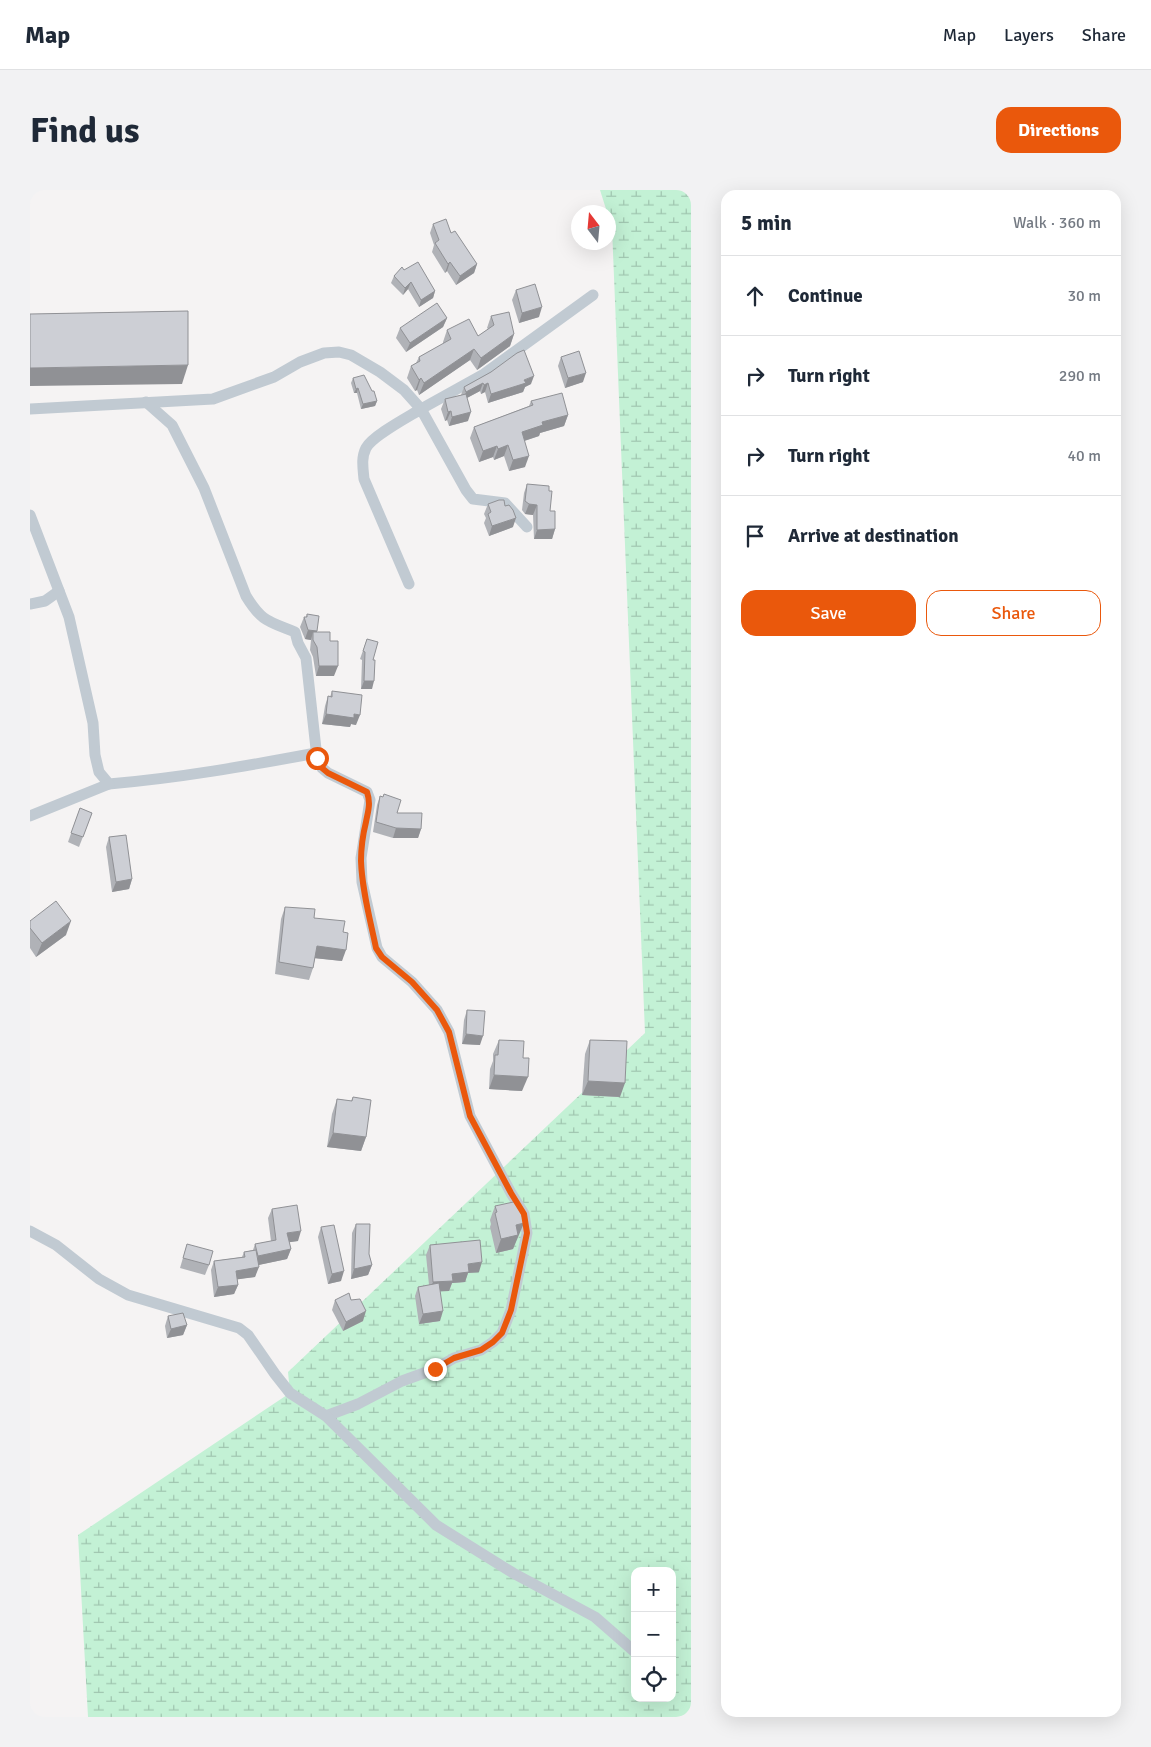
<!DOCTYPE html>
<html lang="en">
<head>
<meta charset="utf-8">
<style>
  :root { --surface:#fff; --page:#f2f2f3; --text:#1f2937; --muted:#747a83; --line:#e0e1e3; --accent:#ea580c }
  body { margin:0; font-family:Signika,sans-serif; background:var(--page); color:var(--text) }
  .controls { position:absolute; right:15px; bottom:15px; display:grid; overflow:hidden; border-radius:10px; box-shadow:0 5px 20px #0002 }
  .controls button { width:45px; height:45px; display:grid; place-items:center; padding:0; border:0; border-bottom:1px solid var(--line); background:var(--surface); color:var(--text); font:25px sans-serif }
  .compass { position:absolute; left:541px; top:15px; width:45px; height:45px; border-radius:50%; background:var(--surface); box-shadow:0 5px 20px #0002; rotate:344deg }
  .stop { position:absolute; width:15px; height:15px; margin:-11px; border:4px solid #ea580c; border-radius:50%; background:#fff }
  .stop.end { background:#ea580c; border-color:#fff; box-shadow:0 1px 5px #0008 }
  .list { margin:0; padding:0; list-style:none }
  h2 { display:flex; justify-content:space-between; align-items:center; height:65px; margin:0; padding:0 20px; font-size:21px }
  h2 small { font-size:16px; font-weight:400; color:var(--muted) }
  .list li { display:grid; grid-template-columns:32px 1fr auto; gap:15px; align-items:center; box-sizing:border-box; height:80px; padding:0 20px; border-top:1px solid var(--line) }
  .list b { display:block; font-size:19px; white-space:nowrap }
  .list em { font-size:16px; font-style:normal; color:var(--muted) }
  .actions { display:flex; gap:10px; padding:15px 20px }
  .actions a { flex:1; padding:11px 0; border:1px solid var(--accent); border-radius:15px; text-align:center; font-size:18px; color:var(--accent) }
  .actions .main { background:var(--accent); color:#fff }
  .icon { flex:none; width:28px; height:28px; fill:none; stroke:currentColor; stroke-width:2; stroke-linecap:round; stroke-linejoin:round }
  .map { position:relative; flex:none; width:661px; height:1527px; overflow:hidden; border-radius:15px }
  header { display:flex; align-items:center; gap:30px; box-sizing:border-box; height:70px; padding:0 25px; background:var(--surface); border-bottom:1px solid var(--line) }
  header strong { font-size:24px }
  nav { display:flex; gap:28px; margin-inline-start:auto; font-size:18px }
  .intro { display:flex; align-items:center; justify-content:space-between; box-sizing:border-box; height:120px; padding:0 30px }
  h1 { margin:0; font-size:35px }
  .button { padding:12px 22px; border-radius:15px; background:var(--accent); color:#fff; font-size:18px; font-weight:700 }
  main { display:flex; gap:30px; padding:0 30px }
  aside { flex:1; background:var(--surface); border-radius:15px; box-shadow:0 5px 20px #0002 }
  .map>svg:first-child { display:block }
  .wetland { fill:url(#wetland-marsh); fill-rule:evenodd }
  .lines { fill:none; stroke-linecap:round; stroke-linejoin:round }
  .street { stroke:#c1cad2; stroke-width:11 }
  .wall { fill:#b0b2b7 }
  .shaded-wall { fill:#909195 }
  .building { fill:#cdcfd5; stroke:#909195 }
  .route { stroke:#ea580c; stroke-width:6 }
</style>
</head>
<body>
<header>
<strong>Map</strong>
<nav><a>Map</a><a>Layers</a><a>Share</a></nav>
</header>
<div class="intro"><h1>Find us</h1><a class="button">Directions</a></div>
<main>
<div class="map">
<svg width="661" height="1527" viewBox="0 0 661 1527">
  <defs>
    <pattern id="wetland-marsh" width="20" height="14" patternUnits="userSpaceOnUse" patternTransform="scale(1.25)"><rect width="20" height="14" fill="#c3f1d5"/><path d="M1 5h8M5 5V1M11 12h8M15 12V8" fill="none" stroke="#a0c6b0"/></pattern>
  </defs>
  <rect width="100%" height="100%" fill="#f5f3f3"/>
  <path class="wetland" d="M570 0H661V1527H58L48 1345 260 1203 258 1182 615 843 582 38ZM605 1381H642V1508H605Z"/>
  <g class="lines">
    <g class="street">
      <path d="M116 212 142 235 174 298 216 406C232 432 238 431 265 442L268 453 276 468 287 568 292 578 298 583 337 602 340 610 331 668 332 692 347 758 352 767 382 792 407 820 419 842 440 926 481 1003 494 1024 497 1043 481 1120 472 1143 463 1152 451 1160 424 1168 405 1179 372 1191 328 1214 296 1226"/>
      <polyline points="0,219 183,209 244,187 270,172 294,163 309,162 321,165 350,182 374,200 391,219 454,184 563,105"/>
      <path d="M0 325 39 427 63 533 65 565 69 582 79 594C149 588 217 576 286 563"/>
      <path d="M379 394 334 289C333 278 331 268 336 258 342 246 378 227 391 219L436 300 443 309 475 313 497 337"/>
      <polyline points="0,414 15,411 29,401"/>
      <polyline points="0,626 79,594"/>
      <polyline points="0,1041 26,1055 69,1089 98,1105 209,1138 218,1145 245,1184 260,1203 296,1226 406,1335 483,1383 565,1427 605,1462"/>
    </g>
  </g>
  <g class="wall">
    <polygon points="403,34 421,43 447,74 444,83 426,95 417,81 415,83 402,62 404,55 400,43"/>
    <polygon points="374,80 405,101 403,108 389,117 378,99 373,105 361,93 364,86"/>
    <polygon points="486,100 509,127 489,133 482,110"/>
    <polygon points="461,126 484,144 480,156 447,180 440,170 389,205 387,200 385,201 377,188 381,176 386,173 389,167 413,154 413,152 417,140 448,146 458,139 457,138"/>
    <polygon points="417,128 413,137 376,162 366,148 370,138"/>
    <polygon points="531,167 553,192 535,198 528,176"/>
    <polygon points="461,182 501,194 495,197 493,202 458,213 455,202 451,204 450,201 437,208 438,231 419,236 417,230 415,231 411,219 415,209 431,205 434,197"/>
    <polygon points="323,188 347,211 345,216 331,219 327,203 324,203 321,193"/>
    <polygon points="501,211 538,225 534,236 510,243 509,246 494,251 495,277 479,281 474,266 464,270 463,267 449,272 440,248 444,237 499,216"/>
    <polygon points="497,294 519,301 520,321 525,339 522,349 504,349 503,325 495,324 492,320 494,303"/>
    <polygon points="458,314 475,316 483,337 459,346 454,333 456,328 454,324"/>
    <polygon points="277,424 287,441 287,442 300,451 304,486 286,486 283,467 280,460 281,450 275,449 270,437 274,427 276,427"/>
    <polygon points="337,449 343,470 342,499 331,499 332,470 330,469"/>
    <polygon points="302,501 326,535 321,534 320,537 292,534 295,516 298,506 300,507"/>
    <polygon points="350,606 367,623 391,639 388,648 363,648 343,642 347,615"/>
    <polygon points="50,618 62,623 49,657 38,652"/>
    <polygon points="79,647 102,689 99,699 82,702 76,657"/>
    <polygon points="255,717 284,728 313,742 312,771 285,768 283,778 279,790 245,784 251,729"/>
    <polygon points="0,731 36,745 6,767 0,758"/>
    <polygon points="437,820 450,855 432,854 434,830"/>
    <polygon points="469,850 493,868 492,901 459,899 460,879 463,871 463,864"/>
    <polygon points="560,850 590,907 552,905 555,864"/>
    <polygon points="323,907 336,947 331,961 297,957 302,924 307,909 321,911"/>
    <polygon points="465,1016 488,1047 487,1048 483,1059 466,1063 460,1037 461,1034 460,1030"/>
    <polygon points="242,1019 268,1051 259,1052 261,1059 257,1069 228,1075 225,1087 207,1089 208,1095 204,1104 184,1107 181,1080 184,1071 212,1067 214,1062 223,1060 225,1054 241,1051 238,1028"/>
    <polygon points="326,1034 339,1064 342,1075 338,1085 321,1089 322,1043"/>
    <polygon points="291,1037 311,1091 298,1094 288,1047"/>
    <polygon points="157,1054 179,1075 175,1085 150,1078"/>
    <polygon points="400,1055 449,1082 438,1083 435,1092 422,1093 419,1101 410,1101 410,1131 389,1134 385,1106 388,1097 399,1095 396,1065"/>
    <polygon points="305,1110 321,1110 333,1131 313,1141 302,1120"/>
    <polygon points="138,1126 157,1135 153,1145 137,1148 135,1136"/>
  </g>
  <g class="shaded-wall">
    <polygon points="420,72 417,81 415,83 418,74"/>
    <polygon points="447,74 444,83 426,95 430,86"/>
    <polygon points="381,92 378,99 373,105 375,98"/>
    <polygon points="405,101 403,108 389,117 391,110"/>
    <polygon points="512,117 509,127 489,133 492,123"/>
    <polygon points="417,128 413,137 376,162 380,153"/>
    <polygon points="484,144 480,156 447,180 451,168"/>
    <polygon points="444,159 440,170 389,205 394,193"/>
    <polygon points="158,175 152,194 0,196 0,178"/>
    <polygon points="556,183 553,192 535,198 538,188"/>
    <polygon points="504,186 501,194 495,197 493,202 458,213 461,204"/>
    <polygon points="391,188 387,200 385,201 389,190"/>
    <polygon points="453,193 450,201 433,210 436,202"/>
    <polygon points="458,193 455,202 451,204 454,195"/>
    <polygon points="328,198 327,203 324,203 326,199"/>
    <polygon points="347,211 345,216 331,219 333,214"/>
    <polygon points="421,221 417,230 415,231 418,222"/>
    <polygon points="441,222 438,231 419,236 422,227"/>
    <polygon points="538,225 534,236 510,243 509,246 488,253 492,242 512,232"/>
    <polygon points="478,255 474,266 464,270 468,259"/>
    <polygon points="467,256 463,267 449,272 453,261"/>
    <polygon points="499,266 495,277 479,281 483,270"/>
    <polygon points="499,314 507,315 503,325 495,324"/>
    <polygon points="486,328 483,337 459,346 462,336"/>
    <polygon points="525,339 522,349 504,349 507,340"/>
    <polygon points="278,440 287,441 284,450 283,442 281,450 275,449"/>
    <polygon points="289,476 308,476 304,486 286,486"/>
    <polygon points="334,491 344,491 342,499 331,499"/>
    <polygon points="296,524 324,524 330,525 326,535 321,534 320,537 292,534"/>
    <polygon points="366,638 391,639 388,648 363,648"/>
    <polygon points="102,689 99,699 82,702 86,692"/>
    <polygon points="41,731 36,745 6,767 12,753"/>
    <polygon points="287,756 316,760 312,771 283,768"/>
    <polygon points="436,844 453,846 450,855 432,854"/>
    <polygon points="464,885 498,887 492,901 459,899"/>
    <polygon points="558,891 595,893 590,907 552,905"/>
    <polygon points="303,943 336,947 331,961 297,957"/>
    <polygon points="494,1033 483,1059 466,1063 471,1049 486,1035"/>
    <polygon points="271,1041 268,1051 254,1053 257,1043"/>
    <polygon points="261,1059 257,1069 224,1076 228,1066"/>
    <polygon points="452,1072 449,1082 438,1083 435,1092 422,1093 419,1101 399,1102 403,1092 422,1084 438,1074"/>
    <polygon points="342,1075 338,1085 321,1089 324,1079"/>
    <polygon points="229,1077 225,1087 203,1090 206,1081"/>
    <polygon points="314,1081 311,1091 298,1094 302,1084"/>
    <polygon points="208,1095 204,1104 184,1107 188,1097"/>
    <polygon points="336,1121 333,1131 313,1141 316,1132"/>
    <polygon points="413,1121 410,1131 389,1134 393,1124"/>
    <polygon points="157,1135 153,1145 137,1148 141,1139"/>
  </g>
  <g class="building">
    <polygon points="416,29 421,43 425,41 447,74 430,86 420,72 418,74 405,53 409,50 403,34"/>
    <polygon points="388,72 405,101 391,110 381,92 375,98 364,86 372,77 374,80"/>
    <polygon points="505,94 512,117 492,123 486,100"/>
    <polygon points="407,113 417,128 380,153 370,138"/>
    <polygon points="158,121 158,175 0,178 0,124"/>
    <polygon points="479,122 484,144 451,168 444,159 394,193 391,188 389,190 388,188 381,176 390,171 389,167 421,149 417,140 439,129 448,146 464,135 461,126"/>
    <polygon points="494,160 504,186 494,190 496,193 461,204 458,193 454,195 453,193 436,202 434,197 461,182 487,163"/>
    <polygon points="549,161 556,183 538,188 531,167"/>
    <polygon points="334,185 342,201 344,201 347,211 333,214 328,198 326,199 323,188"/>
    <polygon points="532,203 538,225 512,232 513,235 492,242 499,266 483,270 478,255 468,259 467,256 453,261 444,237 503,215 501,211"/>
    <polygon points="436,204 441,222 422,227 421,221 418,222 415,209"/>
    <polygon points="497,294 519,296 519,301 522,301 520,321 525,321 525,339 507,340 507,315 499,314 495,311"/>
    <polygon points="469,310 474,310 475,316 479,315 483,320 486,328 462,336 458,324 461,322 458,314"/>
    <polygon points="277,424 289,426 287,441 278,440 274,427 277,427"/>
    <polygon points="283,442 300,442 300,451 308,451 308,476 289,476 287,457 283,450"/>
    <polygon points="337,449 348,452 343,470 345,470 344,491 334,491 335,462 333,461"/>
    <polygon points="302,501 332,505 330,525 324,524 324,528 296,524 298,506 302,507"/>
    <polygon points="354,604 371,610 367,623 392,623 391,639 366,638 346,632 350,606 353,607"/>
    <polygon points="50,618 62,623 53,647 41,643"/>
    <polygon points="96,645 102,689 86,692 79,647"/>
    <polygon points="26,711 41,731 12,753 0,738 0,731"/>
    <polygon points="255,717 285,719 284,728 315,731 313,742 318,743 316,760 287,756 283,778 249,772"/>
    <polygon points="437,820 455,821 453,846 436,844"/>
    <polygon points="469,850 494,851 493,868 499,868 498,887 464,885 465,865 468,865"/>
    <polygon points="560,850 597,851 595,893 558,891"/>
    <polygon points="323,907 341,910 336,947 303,943 307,909 322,911"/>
    <polygon points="488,1011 494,1033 486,1035 488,1045 471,1049 465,1023 467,1022 465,1016"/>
    <polygon points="267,1015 271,1041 257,1043 261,1059 228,1066 225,1054 246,1050 242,1019"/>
    <polygon points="326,1034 340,1034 339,1064 342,1075 324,1079"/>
    <polygon points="304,1035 314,1081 302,1084 291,1037"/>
    <polygon points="450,1050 452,1072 438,1074 439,1082 422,1084 423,1091 403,1092 400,1055"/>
    <polygon points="157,1054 183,1061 179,1075 153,1068"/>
    <polygon points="226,1060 229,1077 206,1081 208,1095 188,1097 184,1071 215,1067 214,1062"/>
    <polygon points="409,1093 413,1121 393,1124 388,1097"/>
    <polygon points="319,1103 321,1110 330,1109 336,1121 316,1132 305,1110"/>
    <polygon points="153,1123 157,1135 141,1139 138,1126"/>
  </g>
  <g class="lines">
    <path class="route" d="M287 568 292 578 298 583 337 602C341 614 338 621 336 632 333 644 331 659 331 671 332 700 340 729 346 758L352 767 382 792 407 820 419 842 440 926 481 1003 494 1024 497 1043 481 1120 472 1143 463 1152 451 1160 424 1168 405 1179"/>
  </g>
</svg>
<div class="controls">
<button>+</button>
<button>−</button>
<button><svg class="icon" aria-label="locate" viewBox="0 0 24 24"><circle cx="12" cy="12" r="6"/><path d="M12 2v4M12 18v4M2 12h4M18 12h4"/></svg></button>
</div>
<svg class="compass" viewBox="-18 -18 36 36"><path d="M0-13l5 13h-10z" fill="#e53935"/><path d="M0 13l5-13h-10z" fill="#747a83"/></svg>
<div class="stop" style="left:287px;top:568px"></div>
<div class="stop end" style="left:405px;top:1179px"></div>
</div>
<aside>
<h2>5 min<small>Walk · 360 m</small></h2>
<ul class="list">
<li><svg class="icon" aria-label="ahead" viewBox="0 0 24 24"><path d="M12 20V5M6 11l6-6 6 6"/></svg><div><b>Continue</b></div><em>30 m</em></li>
<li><svg class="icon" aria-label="right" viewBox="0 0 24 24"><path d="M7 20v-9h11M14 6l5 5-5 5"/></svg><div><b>Turn right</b></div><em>290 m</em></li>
<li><svg class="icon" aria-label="right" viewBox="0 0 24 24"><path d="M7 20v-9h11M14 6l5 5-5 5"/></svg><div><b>Turn right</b></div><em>40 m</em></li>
<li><svg class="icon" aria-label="arrive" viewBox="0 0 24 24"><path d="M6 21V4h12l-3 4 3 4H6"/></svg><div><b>Arrive at destination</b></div></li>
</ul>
<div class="actions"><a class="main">Save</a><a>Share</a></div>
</aside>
</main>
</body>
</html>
